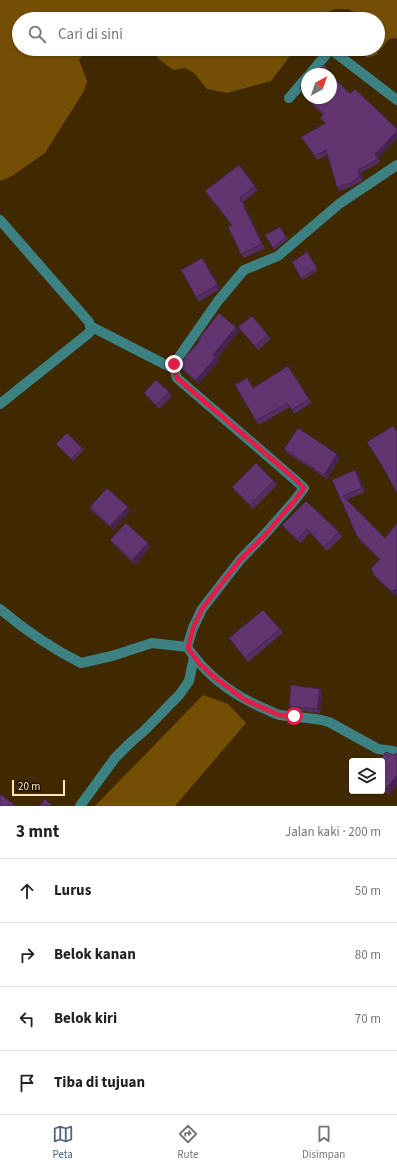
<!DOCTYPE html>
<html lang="id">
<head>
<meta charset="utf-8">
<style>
  :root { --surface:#fff; --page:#f2f2f2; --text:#222; --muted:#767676; --line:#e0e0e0; --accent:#516684 }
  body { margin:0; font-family:"Source Sans 3",sans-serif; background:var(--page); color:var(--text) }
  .controls { position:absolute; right:12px; bottom:12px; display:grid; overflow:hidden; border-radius:4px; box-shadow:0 1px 3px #0004 }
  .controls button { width:36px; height:36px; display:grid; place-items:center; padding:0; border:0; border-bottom:1px solid var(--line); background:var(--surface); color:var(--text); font:20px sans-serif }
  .compass { position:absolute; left:301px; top:68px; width:36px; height:36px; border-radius:50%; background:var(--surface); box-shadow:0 1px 3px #0004; rotate:40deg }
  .scale { position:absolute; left:12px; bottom:10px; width:53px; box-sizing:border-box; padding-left:4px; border:2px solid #fee5c1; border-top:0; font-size:11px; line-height:14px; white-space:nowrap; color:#fee5c1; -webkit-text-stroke:3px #211200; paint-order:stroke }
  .stop { position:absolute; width:12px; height:12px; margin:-9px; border:3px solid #e11d48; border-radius:50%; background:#fff }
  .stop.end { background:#e11d48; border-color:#fff; box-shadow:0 1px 4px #0008 }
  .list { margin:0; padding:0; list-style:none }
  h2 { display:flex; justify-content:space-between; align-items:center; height:52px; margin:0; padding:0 16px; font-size:17px }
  h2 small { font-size:13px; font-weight:400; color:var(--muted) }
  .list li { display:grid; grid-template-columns:26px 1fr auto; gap:12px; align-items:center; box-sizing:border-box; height:64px; padding:0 16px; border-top:1px solid var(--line) }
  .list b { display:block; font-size:15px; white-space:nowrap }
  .list em { font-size:13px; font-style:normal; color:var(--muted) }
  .icon { flex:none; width:22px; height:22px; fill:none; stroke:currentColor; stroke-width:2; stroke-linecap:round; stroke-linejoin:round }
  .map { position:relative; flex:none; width:397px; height:806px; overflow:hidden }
  .search { position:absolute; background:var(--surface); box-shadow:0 1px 3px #0004; left:12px; right:12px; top:12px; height:44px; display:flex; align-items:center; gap:10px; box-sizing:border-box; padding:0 14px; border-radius:22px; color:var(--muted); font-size:15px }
  .sheet { height:308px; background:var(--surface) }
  nav { display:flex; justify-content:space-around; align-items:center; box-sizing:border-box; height:56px; border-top:1px solid var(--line); background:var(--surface); font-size:11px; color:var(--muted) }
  nav a { display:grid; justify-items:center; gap:2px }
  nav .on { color:var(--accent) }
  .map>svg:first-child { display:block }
  .forest { fill:#734e04 }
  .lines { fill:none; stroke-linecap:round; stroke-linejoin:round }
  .minor { stroke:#3c8283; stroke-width:10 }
  .wall { fill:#542e61 }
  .shaded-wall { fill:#45254f }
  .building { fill:#623571; stroke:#45254f }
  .route { stroke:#e11d48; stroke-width:5 }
</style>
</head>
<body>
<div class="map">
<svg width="397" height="806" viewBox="0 0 397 806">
  <rect width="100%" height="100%" fill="#402800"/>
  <g class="forest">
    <polygon points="0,0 397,0 397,38 389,39 376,55 366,58 364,49 378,49 378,19 369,19 365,16 347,9 335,9 316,17 314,19 19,19 19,49 87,49 79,60 87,81 84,91 45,153 12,176 0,181"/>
    <polygon points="148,49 294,49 291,55 271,81 227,93 207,89 194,73 185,68 174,70 166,65"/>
    <polygon points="203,695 228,704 246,723 175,806 95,806"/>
  </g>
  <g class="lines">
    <g class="minor">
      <polyline points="310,74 329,51 333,51 397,100"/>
      <polyline points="289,98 307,77"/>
      <polyline points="0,220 89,322 90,326 174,369"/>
      <polyline points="0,404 89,333 91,329 90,326"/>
      <path d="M0 609C25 630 51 648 81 663L112 656 152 643 187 647C206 675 233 695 263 708 269 710 274 714 280 715 296 718 313 717 329 722L378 749 393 751 397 754"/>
      <polyline points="187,647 193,628 202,609 240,560 266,533 295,500 304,488 293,478 177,378 174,369 174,364 218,301 244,270 278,256 339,204 397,165"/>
      <polyline points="80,806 115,758 130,743 145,730 180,694 189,681 194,657"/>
    </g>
  </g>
  <g class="wall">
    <polygon points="335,79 350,94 397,129 397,138 378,158 380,162 361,173 363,180 353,186 340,191 337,187 327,155 317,160 301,137 325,123 320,118 323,115 311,103 308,99"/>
    <polygon points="255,186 258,190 243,202 265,248 244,258 241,254 232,225 208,195"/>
    <polygon points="280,227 288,239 274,250 273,248"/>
    <polygon points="307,252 318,270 303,280 292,262"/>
    <polygon points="205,262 220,288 218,290 199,302 196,297"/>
    <polygon points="236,327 239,331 217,359 219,361 199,384 181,369 178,365 199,341 198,340"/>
    <polygon points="238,327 268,335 271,339 258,350"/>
    <polygon points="288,366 312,403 294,414 290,407 259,425 256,421 250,382 253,388"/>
    <polygon points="169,392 172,396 159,409 147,397 144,393"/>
    <polygon points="56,444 82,448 84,450 73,461"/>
    <polygon points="284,449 340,458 327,479 287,453"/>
    <polygon points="358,474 365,492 346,500 385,538 397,523 397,594 395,596 378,580 375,576 380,560 360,541 357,536 332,480"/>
    <polygon points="274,481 277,485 253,509 235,491 232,487"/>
    <polygon points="90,507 130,511 113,530 92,511"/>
    <polygon points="282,525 339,532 342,537 327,551 310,533 300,543 285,529"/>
    <polygon points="110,540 148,543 150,547 135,565 113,544"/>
    <polygon points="280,629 283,633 248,662 229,638"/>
    <polygon points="320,689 322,693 320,713 292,710 289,706"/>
    <polygon points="393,755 389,795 382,789 382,761"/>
  </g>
  <g class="shaded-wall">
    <polygon points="397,131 397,138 378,158 380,162 375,154"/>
    <polygon points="358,170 361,173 363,180 360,176"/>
    <polygon points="240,198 243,202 265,248 262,244"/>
    <polygon points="202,258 220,288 218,290"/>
    <polygon points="236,327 239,331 217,359 219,361 199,384 196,380 213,355"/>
    <polygon points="337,454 340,458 327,479 324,475"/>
    <polygon points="355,470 358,474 365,492 362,488"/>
    <polygon points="128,507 130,511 113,530 110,526"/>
    <polygon points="148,543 150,547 135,565 132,560"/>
    <polygon points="395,589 397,593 397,594 395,596 392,592"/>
    <polygon points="320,689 322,693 320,713 317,709"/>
    <polygon points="397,775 397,785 389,795 386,789"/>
  </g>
  <g class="building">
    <polygon points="324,65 335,79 350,94 355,89 397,129 397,131 375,154 378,159 358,170 360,176 351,183 337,187 326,150 315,156 301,137 326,123 320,118 324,114 308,99 309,99 309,98 331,98 331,74 313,74"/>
    <polygon points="307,80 307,96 300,88"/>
    <polygon points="239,165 255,186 240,198 262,244 241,254 228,227 232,225 205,191"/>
    <polygon points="280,227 286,237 273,248 265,235"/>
    <polygon points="307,252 317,268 301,278 292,262"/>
    <polygon points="202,258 217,284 216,286 196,297 181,270"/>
    <polygon points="219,313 236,327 213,355 216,357 196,380 178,365 200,341 198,340"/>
    <polygon points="252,316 268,335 255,346 238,327"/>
    <polygon points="288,366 309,399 292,410 287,403 256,421 235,385 247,378 253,388"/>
    <polygon points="156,380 169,392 156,405 144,393"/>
    <polygon points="393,426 397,432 397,493 381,464 367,442"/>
    <polygon points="298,428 337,454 324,475 284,449"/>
    <polygon points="67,433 82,448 71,459 56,444"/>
    <polygon points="256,463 274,481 250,505 232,487"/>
    <polygon points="355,470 362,488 343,496 385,538 397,523 397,591 395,589 392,592 375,576 371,569 380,559 357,536 332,480"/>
    <polygon points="107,488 128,507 110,526 90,507"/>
    <polygon points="306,501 339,532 324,547 307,529 297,539 282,525"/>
    <polygon points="126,523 148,543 132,560 110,540"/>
    <polygon points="263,610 280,629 245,658 229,638"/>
    <polygon points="291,685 320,689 317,709 289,706"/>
    <polygon points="386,752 393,755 397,753 397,775 386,789 382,787 382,761 379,761"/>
    <polygon points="0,794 16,806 0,806"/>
    <polygon points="45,799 52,806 39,806"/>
  </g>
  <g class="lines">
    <polyline class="route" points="174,364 174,369 177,378 294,478 304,488 295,500 266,534 240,560 202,609 193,628 188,648 199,663 214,677 245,700 279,715 294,716"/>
  </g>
</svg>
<div class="controls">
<button><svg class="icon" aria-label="layers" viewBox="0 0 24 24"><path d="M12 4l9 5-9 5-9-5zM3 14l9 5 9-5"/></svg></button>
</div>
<svg class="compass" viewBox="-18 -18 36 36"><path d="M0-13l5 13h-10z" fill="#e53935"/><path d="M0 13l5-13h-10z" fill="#767676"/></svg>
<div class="scale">20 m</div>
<div class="stop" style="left:294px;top:716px"></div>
<div class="stop end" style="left:174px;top:364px"></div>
<div class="search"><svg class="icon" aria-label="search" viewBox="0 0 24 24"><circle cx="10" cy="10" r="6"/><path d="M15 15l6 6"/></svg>Cari di sini</div>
</div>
<section class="sheet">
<h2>3 mnt<small>Jalan kaki · 200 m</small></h2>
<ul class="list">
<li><svg class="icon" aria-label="ahead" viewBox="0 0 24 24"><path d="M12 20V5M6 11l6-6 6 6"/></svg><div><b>Lurus</b></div><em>50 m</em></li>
<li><svg class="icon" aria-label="right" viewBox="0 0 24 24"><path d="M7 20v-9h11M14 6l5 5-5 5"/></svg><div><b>Belok kanan</b></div><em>80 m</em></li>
<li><svg class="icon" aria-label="left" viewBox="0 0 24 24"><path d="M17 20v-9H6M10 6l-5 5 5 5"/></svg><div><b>Belok kiri</b></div><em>70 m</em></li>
<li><svg class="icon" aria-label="arrive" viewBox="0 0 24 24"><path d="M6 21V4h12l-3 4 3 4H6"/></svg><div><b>Tiba di tujuan</b></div></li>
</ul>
</section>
<nav>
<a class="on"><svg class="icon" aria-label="map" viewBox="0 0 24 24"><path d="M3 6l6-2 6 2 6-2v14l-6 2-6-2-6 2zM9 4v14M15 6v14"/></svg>Peta</a>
<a><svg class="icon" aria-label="directions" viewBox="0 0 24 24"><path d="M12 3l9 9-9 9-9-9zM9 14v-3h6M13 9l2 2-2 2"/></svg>Rute</a>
<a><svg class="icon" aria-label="saved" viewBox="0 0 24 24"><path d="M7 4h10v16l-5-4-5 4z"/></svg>Disimpan</a>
</nav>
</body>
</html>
